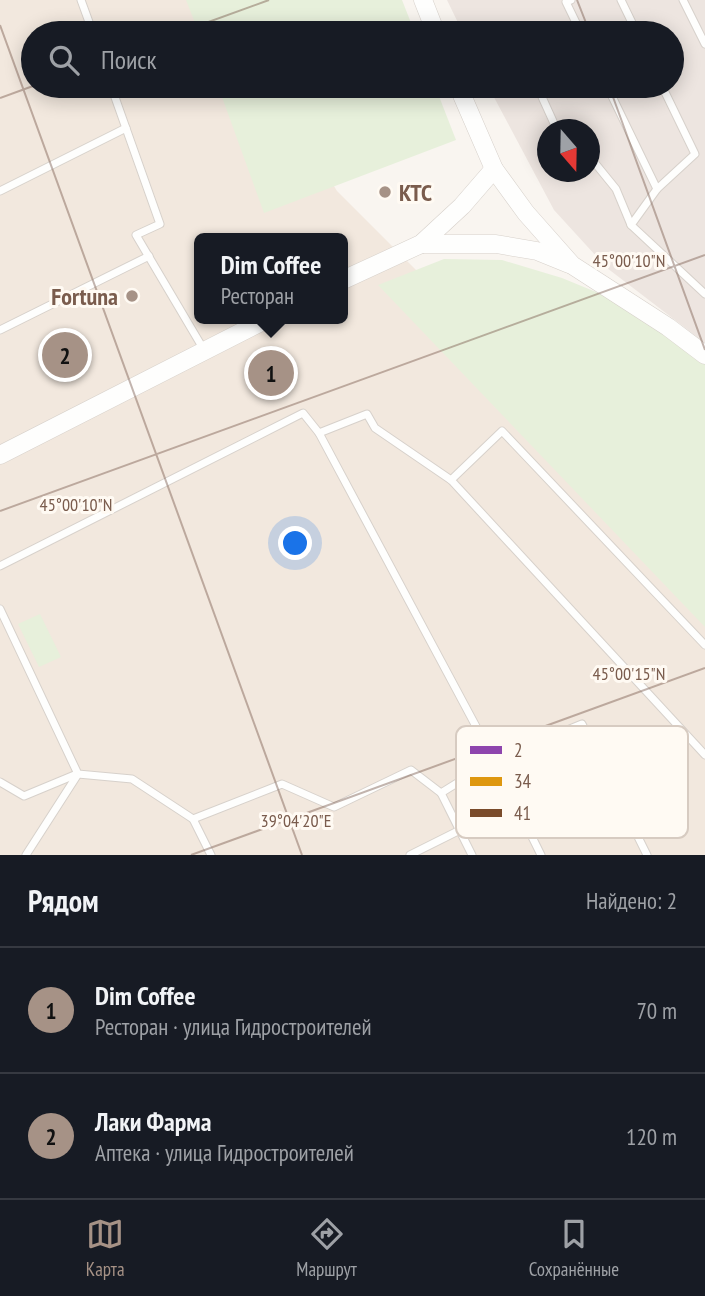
<!DOCTYPE html>
<html lang="ru">
<head>
<meta charset="utf-8">
<style>
  :root { --surface:#171b24; --page:#20242c; --text:#f1f3f6; --muted:#9ea1a6; --line:#363941; --accent:#a69286 }
  body { margin:0; font-family:"PT Sans Narrow",sans-serif; background:var(--page); color:var(--text) }
  .compass { position:absolute; left:537px; top:119px; width:63px; height:63px; border-radius:50%; background:var(--surface); box-shadow:0 4px 18px #0003; rotate:160deg }
  .you { position:absolute; left:296px; top:544px; width:24px; height:24px; margin:-18px; border:5px solid #fff; border-radius:50%; background:#1a73e8; box-shadow:0 0 0 10px #1a73e833 }
  .badge { display:grid; place-items:center; width:46px; height:46px; border-radius:50%; background:var(--accent); color:#111; font-size:23px; font-weight:700 }
  .pin { position:absolute; translate:-50% -50%; border:4px solid #fff; box-shadow:0 2px 7px #0006 }
  .popup { position:absolute; left:194px; top:233px; width:154px; height:91px; box-sizing:border-box; display:grid; place-content:center; border-radius:10px; background:var(--surface); filter:drop-shadow(0 2px 5px #0005); font-size:23px; white-space:nowrap; color:var(--muted) }
  .popup b { font-size:26px; color:var(--text) }
  .popup::after { content:''; position:absolute; left:50%; top:100%; margin-left:-14px; border:14px solid transparent; border-top-color:var(--surface) }
  .list { margin:0; padding:0; list-style:none }
  h2 { display:flex; justify-content:space-between; align-items:center; height:91px; margin:0; padding:0 28px; font-size:30px }
  h2 small { font-size:23px; font-weight:400; color:var(--muted) }
  .list li { display:grid; grid-template-columns:46px 1fr auto; gap:21px; align-items:center; box-sizing:border-box; height:126px; padding:0 28px; border-top:2px solid var(--line) }
  .list b { display:block; font-size:26px; white-space:nowrap }
  .list p { margin:0; font-size:23px; white-space:nowrap; color:var(--muted) }
  .list em { font-size:23px; font-style:normal; color:var(--muted) }
  .icon { flex:none; width:38px; height:38px; fill:none; stroke:currentColor; stroke-width:2; stroke-linecap:round; stroke-linejoin:round }
  .map { position:relative; flex:none; width:705px; height:855px; overflow:hidden }
  .search { position:absolute; background:var(--surface); box-shadow:0 4px 18px #0003; left:21px; right:21px; top:21px; height:77px; display:flex; align-items:center; gap:18px; box-sizing:border-box; padding:0 24px; border-radius:38px; color:var(--muted); font-size:26px }
  .sheet { height:343px; background:var(--surface) }
  nav { display:flex; justify-content:space-around; align-items:center; box-sizing:border-box; height:98px; border-top:2px solid var(--line); background:var(--surface); font-size:19px; color:var(--muted) }
  nav a { display:grid; justify-items:center; gap:4px }
  nav .on { color:var(--accent) }
  .map>svg:first-child { display:block }
  .residential { fill:#f2e8de; fill-rule:evenodd }
  .industrial { fill:#ede5e0; fill-rule:evenodd }
  .green { fill:#e7f0db }
  .lines { fill:none; stroke-linecap:round; stroke-linejoin:round }
  .service-casing { stroke:#d7d1cb; stroke-width:9 }
  .tertiary-casing { stroke:#d7d1cb; stroke-width:19 }
  .service { stroke:#fefefd; stroke-width:7 }
  .tertiary { stroke:#fefefd; stroke-width:18 }
  .ticks { fill:none; stroke:#7a5c4d; stroke-width:2; stroke-opacity:0.45 }
  .poi-dot { fill:#a69286; stroke:#fffaf3; stroke-width:2.5 }
  .labels { text-anchor:middle; dominant-baseline:central; stroke-width:6; stroke-linejoin:round; paint-order:stroke }
  .poi-label { font-size:24px; font-weight:bold; fill:#7a5c4d; stroke:#fffaf3; text-anchor:start }
  .key { fill:#fffaf3; stroke:#d7cbc1; stroke-width:2 }
  .key-label { font-size:19px; fill:#7a5c4d }
  .ticks-label { font-size:18px; text-anchor:middle; fill:#7a5c4d; stroke:#fffaf3; stroke-width:6; stroke-linejoin:round; paint-order:stroke }
</style>
</head>
<body>
<div class="map">
<svg width="705" height="855" viewBox="0 0 705 855">
  <rect width="100%" height="100%" fill="#f9f5f0"/>
  <path class="residential" d="M0 0H221L241 33H33V86H273L337 191 705 559V855H0ZM199 238H343V319H199Z"/>
  <path class="industrial" d="M447 0H705V343L607 268 554 210 488 86H672V33H463ZM548 130H590V172H548Z"/>
  <g class="green">
    <polygon points="186,0 402,0 415,33 199,33"/>
    <polygon points="218,86 435,86 456,140 264,213"/>
    <polygon points="444,259 502,260 562,278 613,299 663,331 705,364 705,627 378,285"/>
    <polygon points="40,614 61,657 39,667 18,624"/>
  </g>
  <g class="lines">
    <defs>
      <g id="service">
        <polyline points="81,0 93,33"/>
        <polyline points="571,0 566,2 581,33"/>
        <polyline points="621,0 637,33"/>
        <polyline points="683,0 705,44"/>
        <polyline points="512,27 515,33"/>
        <polyline points="111,86 160,224 136,235 204,350"/>
        <polyline points="537,86 557,130"/>
        <polyline points="607,86 657,189 631,225 705,294"/>
        <polyline points="590,157 616,189 631,225"/>
        <polyline points="657,189 695,154 662,86"/>
        <polyline points="0,191 126,128"/>
        <polyline points="0,330 149,256"/>
        <polyline points="319,433 367,414 375,428 451,480 705,755"/>
        <polyline points="451,480 502,431 705,645"/>
        <polyline points="0,566 303,413 319,433 494,760 582,724 647,855"/>
        <polyline points="0,609 78,774 132,779 193,819 211,855"/>
        <polyline points="0,782 24,796 77,774"/>
        <polyline points="441,793 472,855"/>
        <polyline points="193,819 282,784 334,807 411,770 441,793 494,760 541,855"/>
        <polyline points="26,855 78,774"/>
        <polyline points="410,855 460,830"/>
      </g>
      <g id="tertiary">
        <polyline points="423,0 436,33"/>
        <polyline points="458,86 494,169 526,213 572,265 668,327 705,355"/>
        <polyline points="421,244 496,244 537,251 569,264"/>
        <polyline points="343,280 421,244 462,206 494,169"/>
        <polyline points="0,455 267,319"/>
      </g>
    </defs>
    <use href="#service" class="service-casing"/>
    <use href="#tertiary" class="tertiary-casing"/>
    <use href="#service" class="service"/>
    <use href="#tertiary" class="tertiary"/>
  </g>
  <path class="ticks" d="M577 0 590 33M0 25 302 855M178 33 269 0M609 86 705 350M0 98 33 86M0 511 705 255M191 855 705 668"/>
  <g class="poi-dot">
    <circle cx="385" cy="192" r="7"/>
    <circle cx="132" cy="296" r="7"/>
  </g>
  <g class="labels">
    <g class="poi-label">
      <text x="399" y="192">КТС</text>
      <text x="118" y="296" text-anchor="end">Fortuna</text>
    </g>
  </g>
  <rect x="456" y="726" width="232" height="112" rx="10" class="key"/>
  <rect x="470" y="746" width="32" height="8" fill="#8e44ad"/>
  <rect x="470" y="777" width="32" height="9" fill="#de970f"/>
  <rect x="470" y="809" width="32" height="8" fill="#7a4b2a"/>
  <g class="key-label">
    <text x="514" y="757">2</text>
    <text x="514" y="788">34</text>
    <text x="514" y="820">41</text>
  </g>
  <g class="ticks-label">
    <text x="629" y="267">45°00'10"N</text>
    <text x="76" y="511">45°00'10"N</text>
    <text x="629" y="680">45°00'15"N</text>
    <text x="296" y="827">39°04'20"E</text>
  </g>
</svg>
<svg class="compass" viewBox="-18 -18 36 36"><path d="M0-13l5 13h-10z" fill="#e53935"/><path d="M0 13l5-13h-10z" fill="#9ea1a6"/></svg>
<div class="you"></div>
<div class="pin badge" style="left:271px;top:373px">1</div>
<div class="popup"><b>Dim Coffee</b>Ресторан</div>
<div class="pin badge" style="left:65px;top:355px">2</div>
<div class="search"><svg class="icon" aria-label="search" viewBox="0 0 24 24"><circle cx="10" cy="10" r="6"/><path d="M15 15l6 6"/></svg>Поиск</div>
</div>
<section class="sheet">
<h2>Рядом<small>Найдено: 2</small></h2>
<ul class="list">
<li><span class="badge">1</span><div><b>Dim Coffee</b><p>Ресторан · улица Гидростроителей</p></div><em>70 m</em></li>
<li><span class="badge">2</span><div><b>Лаки Фарма</b><p>Аптека · улица Гидростроителей</p></div><em>120 m</em></li>
</ul>
</section>
<nav>
<a class="on"><svg class="icon" aria-label="map" viewBox="0 0 24 24"><path d="M3 6l6-2 6 2 6-2v14l-6 2-6-2-6 2zM9 4v14M15 6v14"/></svg>Карта</a>
<a><svg class="icon" aria-label="directions" viewBox="0 0 24 24"><path d="M12 3l9 9-9 9-9-9zM9 14v-3h6M13 9l2 2-2 2"/></svg>Маршрут</a>
<a><svg class="icon" aria-label="saved" viewBox="0 0 24 24"><path d="M7 4h10v16l-5-4-5 4z"/></svg>Сохранённые</a>
</nav>
</body>
</html>
